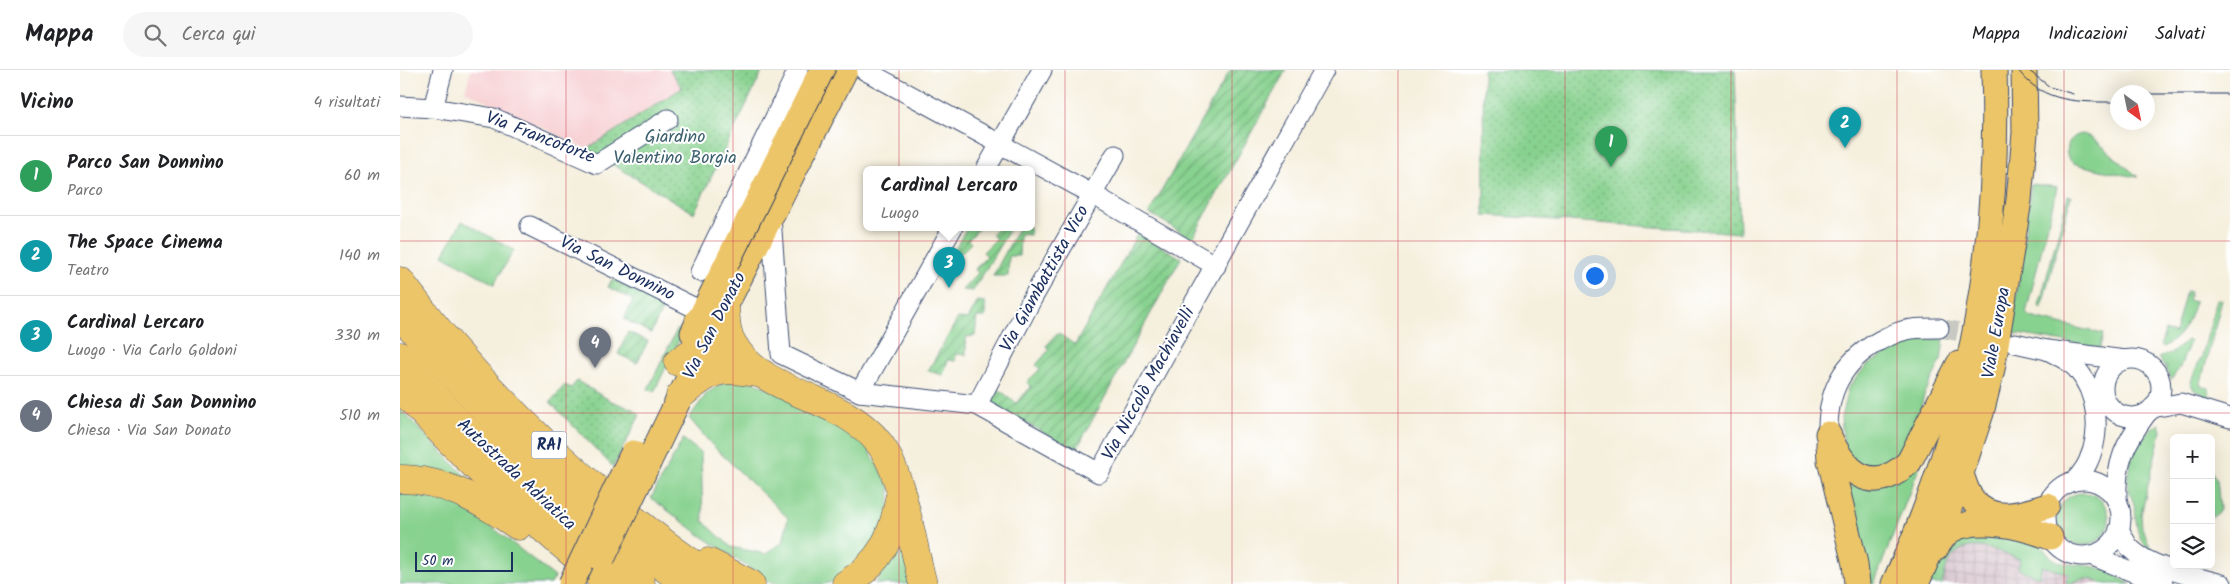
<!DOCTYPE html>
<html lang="it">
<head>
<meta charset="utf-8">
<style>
  :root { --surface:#fff; --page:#f6f6f6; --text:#202124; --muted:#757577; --line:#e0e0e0; --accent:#d1495b }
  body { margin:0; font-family:Kalam,sans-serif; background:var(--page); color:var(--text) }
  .controls { position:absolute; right:15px; bottom:15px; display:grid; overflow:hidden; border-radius:8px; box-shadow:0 5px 20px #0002 }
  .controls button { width:45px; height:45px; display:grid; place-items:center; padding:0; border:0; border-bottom:1px solid var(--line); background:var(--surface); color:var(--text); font:25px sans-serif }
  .compass { position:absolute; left:1710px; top:15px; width:45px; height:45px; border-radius:50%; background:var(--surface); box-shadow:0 5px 20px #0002; rotate:147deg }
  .scale { position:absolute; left:15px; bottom:12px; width:98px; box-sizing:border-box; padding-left:5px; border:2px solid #1b2f5e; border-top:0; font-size:14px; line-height:18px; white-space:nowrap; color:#1b2f5e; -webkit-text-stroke:4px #fff; paint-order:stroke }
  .you { position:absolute; left:1194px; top:205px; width:18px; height:18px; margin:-12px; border:4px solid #fff; border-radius:50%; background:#1a73e8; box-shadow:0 0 0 8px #1a73e833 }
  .badge { display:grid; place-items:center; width:32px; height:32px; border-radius:50%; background:var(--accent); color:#fff; font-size:16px; font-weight:700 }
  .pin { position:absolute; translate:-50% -41px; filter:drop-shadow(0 1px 2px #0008) }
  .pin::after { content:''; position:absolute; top:26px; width:18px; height:15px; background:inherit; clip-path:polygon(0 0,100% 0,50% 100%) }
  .popup { position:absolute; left:463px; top:96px; width:172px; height:65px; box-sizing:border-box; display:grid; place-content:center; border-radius:8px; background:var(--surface); filter:drop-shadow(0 1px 4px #0005); font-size:16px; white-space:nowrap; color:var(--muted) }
  .popup b { font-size:19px; color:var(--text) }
  .popup::after { content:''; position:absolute; left:50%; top:100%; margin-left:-10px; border:10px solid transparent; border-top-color:var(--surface) }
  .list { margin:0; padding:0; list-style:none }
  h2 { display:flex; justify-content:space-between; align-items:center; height:65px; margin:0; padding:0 20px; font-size:21px }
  h2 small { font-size:16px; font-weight:400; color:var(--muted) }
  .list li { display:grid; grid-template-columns:32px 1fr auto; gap:15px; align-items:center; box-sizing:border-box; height:80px; padding:0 20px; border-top:1px solid var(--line) }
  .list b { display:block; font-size:19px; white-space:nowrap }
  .list p { margin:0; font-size:16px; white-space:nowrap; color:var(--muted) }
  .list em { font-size:16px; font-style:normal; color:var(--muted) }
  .icon { flex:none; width:28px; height:28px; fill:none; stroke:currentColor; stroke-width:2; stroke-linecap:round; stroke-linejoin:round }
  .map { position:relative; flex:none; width:1830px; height:514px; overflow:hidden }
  header { display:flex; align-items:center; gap:30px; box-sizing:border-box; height:70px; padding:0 25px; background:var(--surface); border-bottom:1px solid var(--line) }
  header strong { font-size:24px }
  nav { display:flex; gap:28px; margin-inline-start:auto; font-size:18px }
  .search { width:350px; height:45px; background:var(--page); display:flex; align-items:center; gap:12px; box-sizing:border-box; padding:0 18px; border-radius:28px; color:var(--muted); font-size:19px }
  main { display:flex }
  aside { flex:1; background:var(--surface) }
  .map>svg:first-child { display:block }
  .built { fill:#f7cfd2 }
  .industrial { fill:url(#industrial-grid) }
  .grass { fill:#88d28f; stroke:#528076 }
  .park { fill:url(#park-dots); stroke:#528076 }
  .garden { fill:url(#garden-furrows); stroke:#528076 }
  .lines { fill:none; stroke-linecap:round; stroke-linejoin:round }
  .minor-tunnel { stroke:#c9c9c4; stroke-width:19; stroke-dasharray:19 9; stroke-linecap:butt }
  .minor-casing { stroke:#3c4c71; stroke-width:21 }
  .major-casing { stroke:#3c4c71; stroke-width:27 }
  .highway-casing { stroke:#3c4c71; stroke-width:29 }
  .minor { stroke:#fff; stroke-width:19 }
  .major { stroke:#edc569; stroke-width:25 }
  .highway { stroke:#edc569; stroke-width:28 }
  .tram { stroke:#1b2f5e; stroke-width:1 }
  .major-bridge-casing { stroke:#3c4c71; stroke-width:27; stroke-linecap:butt }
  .major-bridge { stroke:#edc569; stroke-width:25 }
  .grid { fill:none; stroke:#d1495b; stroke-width:1; stroke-opacity:0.55 }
  .labels { text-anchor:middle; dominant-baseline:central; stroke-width:4; stroke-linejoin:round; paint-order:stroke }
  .shield { fill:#fff; stroke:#5f6d8e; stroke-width:1 }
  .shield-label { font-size:16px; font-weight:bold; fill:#1b2f5e }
  .park-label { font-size:18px; fill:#3c606d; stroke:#fff }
  .street-label { font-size:18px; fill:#1b2f5e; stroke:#fff }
</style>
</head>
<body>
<header>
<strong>Mappa</strong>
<div class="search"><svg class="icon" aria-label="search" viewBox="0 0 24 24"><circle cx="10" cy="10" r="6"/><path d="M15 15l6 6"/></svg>Cerca qui</div>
<nav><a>Mappa</a><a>Indicazioni</a><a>Salvati</a></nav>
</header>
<main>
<aside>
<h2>Vicino<small>4 risultati</small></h2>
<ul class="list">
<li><span class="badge" style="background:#2e9e5b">1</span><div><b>Parco San Donnino</b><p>Parco</p></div><em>60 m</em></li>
<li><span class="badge" style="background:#0f9aa8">2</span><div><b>The Space Cinema</b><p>Teatro</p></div><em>140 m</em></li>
<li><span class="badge" style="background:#0f9aa8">3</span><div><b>Cardinal Lercaro</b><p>Luogo · Via Carlo Goldoni</p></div><em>330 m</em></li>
<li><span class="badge" style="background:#6b7280">4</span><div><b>Chiesa di San Donnino</b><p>Chiesa · Via San Donato</p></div><em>510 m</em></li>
</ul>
</aside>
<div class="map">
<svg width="1830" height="514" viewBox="0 0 1830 514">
  <defs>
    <pattern id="industrial-grid" width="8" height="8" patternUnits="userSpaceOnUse" patternTransform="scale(1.25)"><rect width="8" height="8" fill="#d2bdc6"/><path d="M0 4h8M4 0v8" fill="none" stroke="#aa9aa4"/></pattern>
    <pattern id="park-dots" width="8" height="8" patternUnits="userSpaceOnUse" patternTransform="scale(1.25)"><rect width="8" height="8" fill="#88d28f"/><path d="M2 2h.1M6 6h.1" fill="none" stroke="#6eab78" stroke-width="1.8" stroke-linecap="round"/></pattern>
    <pattern id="garden-furrows" width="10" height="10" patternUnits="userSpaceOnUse" patternTransform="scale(1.25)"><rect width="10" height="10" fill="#88d28f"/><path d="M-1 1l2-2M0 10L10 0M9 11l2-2" fill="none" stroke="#6eab78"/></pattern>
  </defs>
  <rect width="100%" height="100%" fill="#fff"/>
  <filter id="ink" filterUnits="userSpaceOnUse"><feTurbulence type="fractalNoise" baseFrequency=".02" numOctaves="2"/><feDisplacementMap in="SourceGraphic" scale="10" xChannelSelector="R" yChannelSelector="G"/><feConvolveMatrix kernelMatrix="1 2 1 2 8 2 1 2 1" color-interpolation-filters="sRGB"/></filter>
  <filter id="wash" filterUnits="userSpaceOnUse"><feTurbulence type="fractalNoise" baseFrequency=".0096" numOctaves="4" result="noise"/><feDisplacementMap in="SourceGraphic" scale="20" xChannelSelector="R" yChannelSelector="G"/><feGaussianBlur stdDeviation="1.12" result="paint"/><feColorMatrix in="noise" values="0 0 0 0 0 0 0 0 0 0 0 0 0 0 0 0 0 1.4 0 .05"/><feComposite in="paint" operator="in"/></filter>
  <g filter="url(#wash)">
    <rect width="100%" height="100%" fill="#f5efdd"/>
    <polygon class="built" points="71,0 270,0 282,18 187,79 65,21"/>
    <polygon class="industrial" points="1584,468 1717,514 1540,514 1553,483"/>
    <g class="grass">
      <path d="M1683 64 1693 68 1738 107C1729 106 1677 96 1672 92 1660 82 1669 65 1683 64Z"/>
      <polygon points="1631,114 1657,117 1626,243 1630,247 1703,264 1700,278 1612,263"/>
      <polygon points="1668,126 1671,126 1641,239 1639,236"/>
      <polygon points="62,151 114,180 94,214 43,185"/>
      <path d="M1786 221 1790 222 1788 230 1795 232C1789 251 1782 267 1763 277L1761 274 1765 261 1775 263Z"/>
      <polygon points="1817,229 1822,230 1800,316 1809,318 1809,325 1813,328 1812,333 1802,330 1803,324 1794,320 1790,312 1802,286"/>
      <polygon points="277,259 283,262 254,322 248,319"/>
      <polygon points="1527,269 1544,269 1541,291 1524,325 1515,360 1501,389 1476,400 1454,391 1444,375 1441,348 1448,318 1466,296 1499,276"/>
      <polygon points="1787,270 1790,272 1780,297 1771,310 1766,299 1768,297 1765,297 1758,288 1773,282"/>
      <polygon points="326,311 354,312 443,353 465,374 490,417 489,451 450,506 425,514 386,514 370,512 299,464 251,428 283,369 301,383 303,451 331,477 366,484 383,472 388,448 311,374 289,348 307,323"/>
      <polygon points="0,339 72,413 0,399"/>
      <path d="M1759 354 1761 361 1741 445 1742 458 1751 479C1735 469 1737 454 1735 438 1733 430 1729 423 1728 415 1726 393 1739 365 1759 354Z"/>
      <polygon points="1529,372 1474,514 1470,514 1446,407 1459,414"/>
      <polygon points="1811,401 1817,410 1820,439 1818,443 1811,448"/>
      <circle cx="1683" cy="449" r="26"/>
      <polygon points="0,423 53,432 97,461 155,507 151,514 0,514"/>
      <polygon points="501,464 513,514 475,514 492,488"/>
      <path d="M1598 465 1639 473C1659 501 1667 491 1695 497 1708 500 1719 508 1731 514 1723 514 1714 514 1707 514 1690 510 1687 505 1669 514L1666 512 1669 504 1642 496 1639 507 1618 499 1620 489C1599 482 1568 466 1551 488 1546 495 1544 506 1542 514H1529C1549 469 1551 468 1598 465Z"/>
    </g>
    <g class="park">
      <polygon points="270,0 363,0 294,143 187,79 282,18"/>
      <polygon points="1083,0 1335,0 1340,163 1084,145"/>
      <polygon points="177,311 211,331 233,339 240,345 213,397 150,332 165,315 171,318"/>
    </g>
    <g class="garden">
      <polygon points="830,0 886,0 792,169 749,143"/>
      <polygon points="567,157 580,157 568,170 571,173 558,186 562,191 549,204 544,200"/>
      <polygon points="599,157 605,157 609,160 573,221 562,220 578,203 575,199 587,186 583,182 596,169 592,164"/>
      <polygon points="619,157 630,157 630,165 620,164 619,186 609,186 608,206 593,206"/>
      <polygon points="738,163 781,188 676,380 588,333 597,318 616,333 631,317 627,312 640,299 636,295 649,280 646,276 658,263 675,275"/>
      <polygon points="212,209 264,236 251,263 224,249 233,230 208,217"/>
      <polygon points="578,231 585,232 585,247 577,247 575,266 566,267 566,285 556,284 555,291 548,290 543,305 528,301 558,248 568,249"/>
      <polygon points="228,262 248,271 237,293 218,284"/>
    </g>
  </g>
  <g filter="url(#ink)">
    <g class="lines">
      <polyline class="minor-tunnel" points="1539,258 1587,267"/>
      <defs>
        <g id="minor">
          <polyline points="464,0 692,124 816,196"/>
          <polyline points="0,36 33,38 94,48 197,94 268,49"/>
          <polyline points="33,38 43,0"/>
          <polyline points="586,99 642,0"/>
          <polyline points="371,147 381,284 460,322 577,335 699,403 924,0"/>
          <polyline points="130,156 303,242"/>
          <polyline points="300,202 398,0"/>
          <polyline points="1615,273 1647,280 1725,290"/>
          <path d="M1647 280C1657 285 1668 290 1676 298 1698 323 1702 362 1688 392 1685 399 1680 405 1675 411"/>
          <circle cx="1732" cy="318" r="29"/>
          <polyline points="460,322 553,157"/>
          <polyline points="577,335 632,229 715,85"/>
          <polyline points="1752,338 1781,333 1830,348"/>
          <path d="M1428 364C1427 322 1442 292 1479 271 1489 266 1500 260 1512 259 1520 258 1530 258 1539 258"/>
          <circle cx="1683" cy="448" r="38"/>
          <path d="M1717 431C1715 393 1725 373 1747 343"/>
          <path d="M1719 459C1723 466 1726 474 1731 479 1750 498 1797 507 1822 514"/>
          <polyline points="1690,485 1763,514"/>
        </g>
        <g id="major">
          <polyline points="316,254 445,0"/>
          <polyline points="293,263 422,0"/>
          <path d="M1428 364C1445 403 1472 427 1509 392L1559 294"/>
          <polyline points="1429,374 1430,390 1455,494 1457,514"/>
          <polyline points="249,391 289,308"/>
          <path d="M1561 404C1564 412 1566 422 1572 429 1590 455 1623 444 1647 436"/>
          <path d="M1536 478C1540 471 1545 464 1551 460 1578 445 1624 457 1650 467"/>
          <path d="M1494 514C1570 352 1600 178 1594 0"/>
          <polyline points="1516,514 1549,439 1581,343 1592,299 1619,130 1625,63 1624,0"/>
        </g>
        <g id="highway">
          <path d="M0 211C87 329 201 432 322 514"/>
          <path d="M325 237C326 250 326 263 333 274 360 324 442 325 479 373 503 403 512 475 523 514"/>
          <path d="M0 245C59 314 121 381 190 440 221 466 254 490 286 514"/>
          <polyline points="299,251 304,277 314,290"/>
          <path d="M0 286C70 371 154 448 241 514"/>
          <path d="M278 292C304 272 313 271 341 287"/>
          <path d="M0 317C63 390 135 453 209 514"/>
          <path d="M280 326C313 298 321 296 363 304"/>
          <path d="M0 409C44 409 83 432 118 456"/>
          <polyline points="308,492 351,514"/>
          <path d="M446 514C480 493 493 467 499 429"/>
        </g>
      </defs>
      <use href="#minor" class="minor-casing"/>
      <use href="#major" class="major-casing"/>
      <use href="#highway" class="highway-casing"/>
      <use href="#minor" class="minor"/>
      <use href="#major" class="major"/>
      <use href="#highway" class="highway"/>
      <g class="tram">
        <path d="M1618 0C1643 34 1680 32 1718 32"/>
        <polyline points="1628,0 1650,17 1673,24"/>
        <polyline points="1748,24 1830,24"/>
        <polyline points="338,199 436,0"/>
      </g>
      <defs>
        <g id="major-bridge">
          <polyline points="202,489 249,391"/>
          <polyline points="171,514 233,383"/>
        </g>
      </defs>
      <use href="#major-bridge" class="major-bridge-casing"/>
      <use href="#major-bridge" class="major-bridge"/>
    </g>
  </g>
  <path class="grid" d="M166 0V514M333 0V514M499 0V514M665 0V514M832 0V514M998 0V514M1165 0V514M1331 0V514M1497 0V514M1664 0V514M0 171H1830M0 343H1830"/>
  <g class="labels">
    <rect class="shield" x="131.5" y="361.5" width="35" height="27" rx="4"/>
    <g class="shield-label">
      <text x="149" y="375">RA1</text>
    </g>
    <g class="park-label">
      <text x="275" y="67">Giardino<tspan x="275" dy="21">Valentino Borgia</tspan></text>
    </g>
    <g class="street-label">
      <text transform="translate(140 68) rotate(21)">Via Francoforte</text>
      <text transform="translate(217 199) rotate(26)">Via San Donnino</text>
      <text transform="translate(645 209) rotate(-61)">Via Giambattista Vico</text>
      <text transform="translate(315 256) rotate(-63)">Via San Donato</text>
      <text transform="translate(1597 263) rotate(-80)">Viale Europa</text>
      <text transform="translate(749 314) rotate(-61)">Via Niccolò Machiavelli</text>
      <text transform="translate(116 405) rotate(43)">Autostrada Adriatica</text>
    </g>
  </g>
</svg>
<div class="controls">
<button>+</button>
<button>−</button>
<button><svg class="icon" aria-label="layers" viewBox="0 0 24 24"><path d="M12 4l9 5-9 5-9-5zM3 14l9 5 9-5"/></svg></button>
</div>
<svg class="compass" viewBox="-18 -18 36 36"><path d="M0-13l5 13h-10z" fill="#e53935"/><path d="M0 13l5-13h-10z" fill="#757577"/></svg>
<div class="scale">50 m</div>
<div class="you"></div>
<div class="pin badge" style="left:1211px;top:97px;background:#2e9e5b">1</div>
<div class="pin badge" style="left:1445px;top:78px;background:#0f9aa8">2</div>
<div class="pin badge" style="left:549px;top:218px;background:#0f9aa8">3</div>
<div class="popup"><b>Cardinal Lercaro</b>Luogo</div>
<div class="pin badge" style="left:195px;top:298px;background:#6b7280">4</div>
</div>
</main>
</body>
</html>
